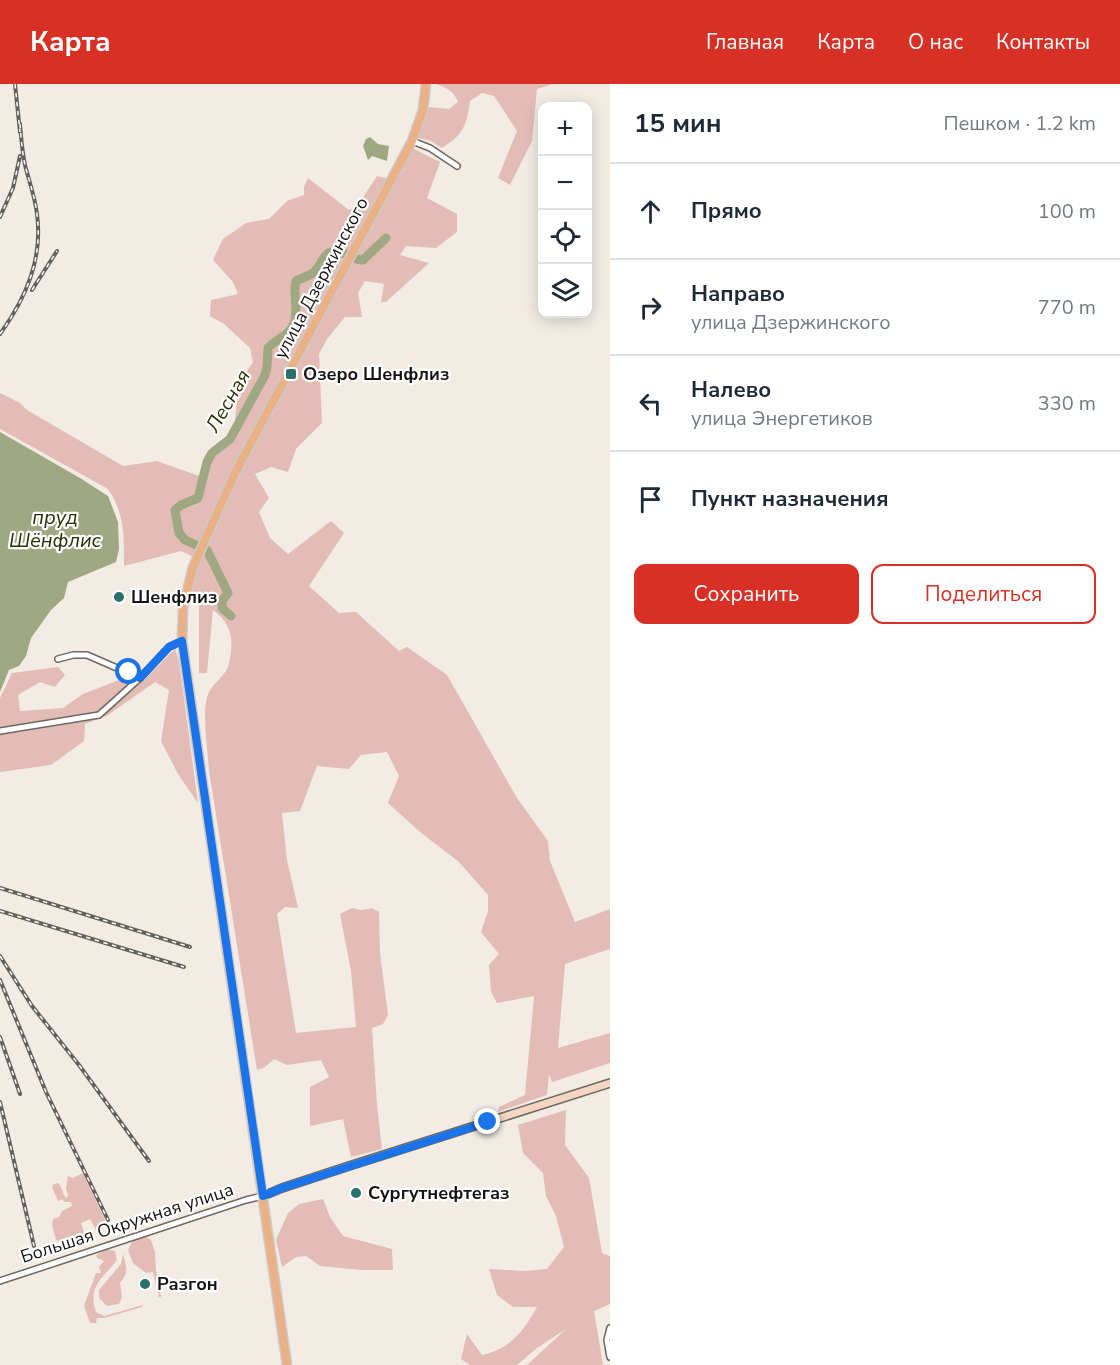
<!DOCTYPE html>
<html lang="ru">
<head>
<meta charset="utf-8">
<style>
  :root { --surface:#fff; --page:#f6f6f7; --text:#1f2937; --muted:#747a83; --line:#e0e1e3; --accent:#d93025 }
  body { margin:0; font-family:"Nunito Sans",sans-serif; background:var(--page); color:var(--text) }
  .controls { position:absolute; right:18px; top:18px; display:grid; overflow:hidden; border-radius:12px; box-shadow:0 3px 15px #0003 }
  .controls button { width:54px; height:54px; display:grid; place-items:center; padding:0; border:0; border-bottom:2px solid var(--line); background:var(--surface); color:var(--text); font:30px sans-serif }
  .stop { position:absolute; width:18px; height:18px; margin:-14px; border:4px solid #1a73e8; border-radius:50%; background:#fff }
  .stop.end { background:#1a73e8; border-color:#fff; box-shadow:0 2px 6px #0008 }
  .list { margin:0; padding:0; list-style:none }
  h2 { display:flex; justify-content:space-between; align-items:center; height:78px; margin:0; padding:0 24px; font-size:26px }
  h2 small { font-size:20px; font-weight:400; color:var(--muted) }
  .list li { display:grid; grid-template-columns:39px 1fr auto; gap:18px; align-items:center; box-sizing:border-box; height:96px; padding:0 24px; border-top:2px solid var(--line) }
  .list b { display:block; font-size:22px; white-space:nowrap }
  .list p { margin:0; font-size:20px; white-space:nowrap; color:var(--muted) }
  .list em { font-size:20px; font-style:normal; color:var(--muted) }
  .actions { display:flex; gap:12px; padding:18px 24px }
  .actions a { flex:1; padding:14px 0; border:2px solid var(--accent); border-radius:12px; text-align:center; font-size:21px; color:var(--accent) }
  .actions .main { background:var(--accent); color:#fff }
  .icon { flex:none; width:33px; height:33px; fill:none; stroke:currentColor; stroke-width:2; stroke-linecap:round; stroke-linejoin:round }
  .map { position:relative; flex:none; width:610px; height:1281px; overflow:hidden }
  header { display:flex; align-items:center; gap:36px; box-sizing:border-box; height:84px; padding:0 30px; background:var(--accent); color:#fff }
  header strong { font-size:28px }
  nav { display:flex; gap:33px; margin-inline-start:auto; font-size:21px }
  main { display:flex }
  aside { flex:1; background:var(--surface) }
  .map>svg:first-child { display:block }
  .green { fill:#e3bcb5 }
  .water { fill:#9fa883 }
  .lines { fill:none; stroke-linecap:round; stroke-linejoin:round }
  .river { stroke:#9fa883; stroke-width:9 }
  .minor-casing { stroke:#6d6861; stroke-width:8 }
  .secondary-casing { stroke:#6d6861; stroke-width:10 }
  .primary-casing { stroke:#cccbcb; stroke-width:11 }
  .minor { stroke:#fff; stroke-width:5 }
  .secondary { stroke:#f4d7c2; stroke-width:7 }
  .primary { stroke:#eab086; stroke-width:8 }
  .rail-casing { stroke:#63605c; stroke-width:4 }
  .rail { stroke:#fff; stroke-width:1.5; stroke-dasharray:4.5; stroke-linecap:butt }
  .route { stroke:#1a73e8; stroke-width:8 }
  .poi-dot { fill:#297169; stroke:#fff; stroke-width:2 }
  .labels { text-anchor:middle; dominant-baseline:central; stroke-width:4.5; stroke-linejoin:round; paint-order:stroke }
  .street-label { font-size:18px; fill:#151311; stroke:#fff }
  .poi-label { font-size:18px; font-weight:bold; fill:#151311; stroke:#fff; text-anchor:start }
  .water-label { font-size:20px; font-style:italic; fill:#282f02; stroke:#fff }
</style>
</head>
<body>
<header>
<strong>Карта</strong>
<nav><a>Главная</a><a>Карта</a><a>О нас</a><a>Контакты</a></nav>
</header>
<main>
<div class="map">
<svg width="610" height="1281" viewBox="0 0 610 1281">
  <rect width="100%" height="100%" fill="#f2ece5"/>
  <g class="green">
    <path d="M436 0H553L537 5 532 57 510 101 498 94 517 47 494 12 482 9 470 17C467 41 463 51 442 64L431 57 418 54 429 23 449 25 458 18C454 7 447 4 436 0Z"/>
    <path d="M412 64 440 78 427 114 457 130V148L436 164 406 162 400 171 429 179 386 218H381L384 200 365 197 358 209 362 233H345L327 255 319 270 322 339 296 365 288 388 271 383 255 390 269 414 259 428 270 454 288 470 331 437 344 449 309 502 339 529 356 528 399 567 407 563 447 591 517 714 548 757 550 777 575 838 610 825V865L565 880 558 964 610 949V979L552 998 549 990 547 1011 498 1028 499 1023 525 1011 534 912 497 919 491 908 489 881 499 870 481 848 488 827V811L459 778 420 748 388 719 399 692 387 668 361 671 349 685 317 682 300 727 282 729 287 776 298 824 285 823 277 830 296 949 356 943 351 887 340 830 352 824 362 826 372 824 379 828 380 869 388 931 383 940 372 944 377 1021 382 1065 351 1073 343 1035 310 1042V1003L329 993 321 976 287 981 274 975 265 983 257 986 209 687C208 668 203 636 206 618 208 603 218 598 226 587 228 584 229 579 230 574 234 554 230 538 213 526L207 589H199V517L190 509 200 476 181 467 124 482C124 454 125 429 108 405L0 345V309L20 319 27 326 123 382 157 377 202 393 235 339 238 300 253 278 250 264 224 240 210 232 211 216 238 210 233 198 213 176 223 155 246 139 269 135 287 117 304 111V103L308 94 349 126 358 121 377 92 395 96Z"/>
    <polygon points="175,565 179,577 198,719 178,690 161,657 169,606 155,598 108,631 85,640 84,657 51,681 0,688 0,614 12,589 58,583 65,591 55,603 40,598 18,611 20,627 63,624 83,610 119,596 144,596"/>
    <path d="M566 1026 565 1061 589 1094 602 1169 610 1172V1220L594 1227 603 1281H527L566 1245 537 1264 517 1281H470L461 1275 467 1250 482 1271C510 1265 523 1248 537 1223H513L497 1211 489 1185 523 1187 547 1185 564 1163 556 1132 546 1112 543 1089 523 1069 518 1041Z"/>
    <path d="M83 1089 105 1136 102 1143 96 1146 90 1135 81 1139 84 1149C76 1155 65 1160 56 1156L52 1141 53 1135 59 1133 62 1127 72 1122 71 1118H65L62 1115 58 1117 52 1103 54 1100 58 1099C63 1103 62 1110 66 1114L68 1112 66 1104 68 1092 73 1094Z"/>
    <polygon points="323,1115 330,1133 343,1152 392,1165 393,1186 362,1186 320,1182 306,1172 296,1173 282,1183 276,1156 288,1129 299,1120"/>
    <polygon points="145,1152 151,1156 155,1168 156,1187 161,1213 159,1213 153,1188 146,1189 133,1179 128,1166 133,1156"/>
    <path d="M108 1165 115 1167 117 1176C103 1194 87 1202 96 1228L104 1232 143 1221 142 1223 104 1234H97L96 1239H90L84 1222 96 1189H101L99 1183 104 1177 97 1174 96 1171Z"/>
    <path d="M123 1170C127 1185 129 1187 120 1199L122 1213 119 1220 107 1222 99 1214V1206L121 1180Z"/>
  </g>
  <g class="water">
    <polygon points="370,53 378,60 389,62 387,77 372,72 368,76 363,62 366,55"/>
    <polygon points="0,348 80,394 108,412 118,438 119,465 116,478 68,498 64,514 51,526 31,554 26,572 19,582 9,586 0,608"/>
  </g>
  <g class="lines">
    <path class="river" d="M231 532 222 524V517L228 509 207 466 185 456 179 449 175 426 181 421 198 414 207 378 212 369 230 355 265 291 267 283 268 264C274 257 285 253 291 245 301 232 292 211 296 197 301 194 310 192 314 188 323 181 323 164 339 168 348 170 354 176 363 176L386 154"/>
    <defs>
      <g id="minor">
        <polyline points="412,57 430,64 457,82"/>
        <polyline points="58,575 73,571 87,571 140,594"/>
        <polyline points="0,647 99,631 140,594 169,563 182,557"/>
        <polyline points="0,1197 246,1116 263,1112"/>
        <polyline points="610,1244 607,1256 610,1273"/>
      </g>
      <polyline id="secondary" points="263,1112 282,1104 349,1082 610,999"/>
      <polyline id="primary" points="287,1281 182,557 183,524 193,483 235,389 412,57 423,26 426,0"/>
    </defs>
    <use href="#minor" class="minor-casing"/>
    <use href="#secondary" class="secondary-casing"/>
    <use href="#primary" class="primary-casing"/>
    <use href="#minor" class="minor"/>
    <use href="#secondary" class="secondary"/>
    <use href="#primary" class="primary"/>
    <defs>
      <g id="rail">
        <polyline points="15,0 20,48"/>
        <polyline points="0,133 13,104 20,72"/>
        <polyline points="32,206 57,167"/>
        <path d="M0 250C26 214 43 175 37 130 35 113 29 97 25 81 22 67 21 53 20 40"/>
        <polyline points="0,804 190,863"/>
        <polyline points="0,827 184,883"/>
        <polyline points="0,872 32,922 79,981 149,1077"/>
        <polyline points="0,896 46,1008 108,1136"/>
        <polyline points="0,953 20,1010"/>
        <polyline points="0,1018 34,1162"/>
      </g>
    </defs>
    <use href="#rail" class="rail-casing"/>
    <use href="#rail" class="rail"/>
  </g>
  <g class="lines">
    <polyline class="route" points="129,588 140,594 169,563 182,557 263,1112 282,1104 488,1038"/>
  </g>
  <g class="poi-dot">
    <rect x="285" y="284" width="12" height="12" rx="3"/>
    <circle cx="119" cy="513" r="6"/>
    <circle cx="356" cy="1109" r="6"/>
    <circle cx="145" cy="1200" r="6"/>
  </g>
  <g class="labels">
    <g class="street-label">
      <text transform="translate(321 194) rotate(-62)">улица Дзержинского</text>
      <text transform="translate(127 1139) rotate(-18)">Большая Окружная улица</text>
    </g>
    <g class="poi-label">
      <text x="303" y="290">Озеро Шенфлиз</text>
      <text x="131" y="513">Шенфлиз</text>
      <text x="368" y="1109">Сургутнефтегаз</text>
      <text x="157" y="1200">Разгон</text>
    </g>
    <g class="water-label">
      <text transform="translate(228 317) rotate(-60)">Лесная</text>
      <text x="55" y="433">пруд<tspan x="55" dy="23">Шёнфлис</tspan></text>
    </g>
  </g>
</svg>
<div class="controls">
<button>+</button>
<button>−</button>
<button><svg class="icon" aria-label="locate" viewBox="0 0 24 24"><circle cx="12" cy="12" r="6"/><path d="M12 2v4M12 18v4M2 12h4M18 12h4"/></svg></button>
<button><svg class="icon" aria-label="layers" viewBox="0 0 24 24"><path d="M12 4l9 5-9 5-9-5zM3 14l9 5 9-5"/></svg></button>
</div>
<div class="stop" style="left:129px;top:588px"></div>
<div class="stop end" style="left:488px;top:1038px"></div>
</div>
<aside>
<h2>15 мин<small>Пешком · 1.2 km</small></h2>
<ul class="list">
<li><svg class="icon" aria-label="ahead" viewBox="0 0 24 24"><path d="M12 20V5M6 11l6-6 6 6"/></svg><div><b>Прямо</b></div><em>100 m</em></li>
<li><svg class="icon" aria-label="right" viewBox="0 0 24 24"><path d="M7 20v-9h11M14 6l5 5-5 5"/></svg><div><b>Направо</b><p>улица Дзержинского</p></div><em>770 m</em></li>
<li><svg class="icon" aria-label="left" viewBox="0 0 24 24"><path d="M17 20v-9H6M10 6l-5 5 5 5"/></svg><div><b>Налево</b><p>улица Энергетиков</p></div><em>330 m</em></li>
<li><svg class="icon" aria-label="arrive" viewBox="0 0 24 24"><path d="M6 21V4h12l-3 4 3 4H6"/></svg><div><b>Пункт назначения</b></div></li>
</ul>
<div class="actions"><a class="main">Сохранить</a><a>Поделиться</a></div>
</aside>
</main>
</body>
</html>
